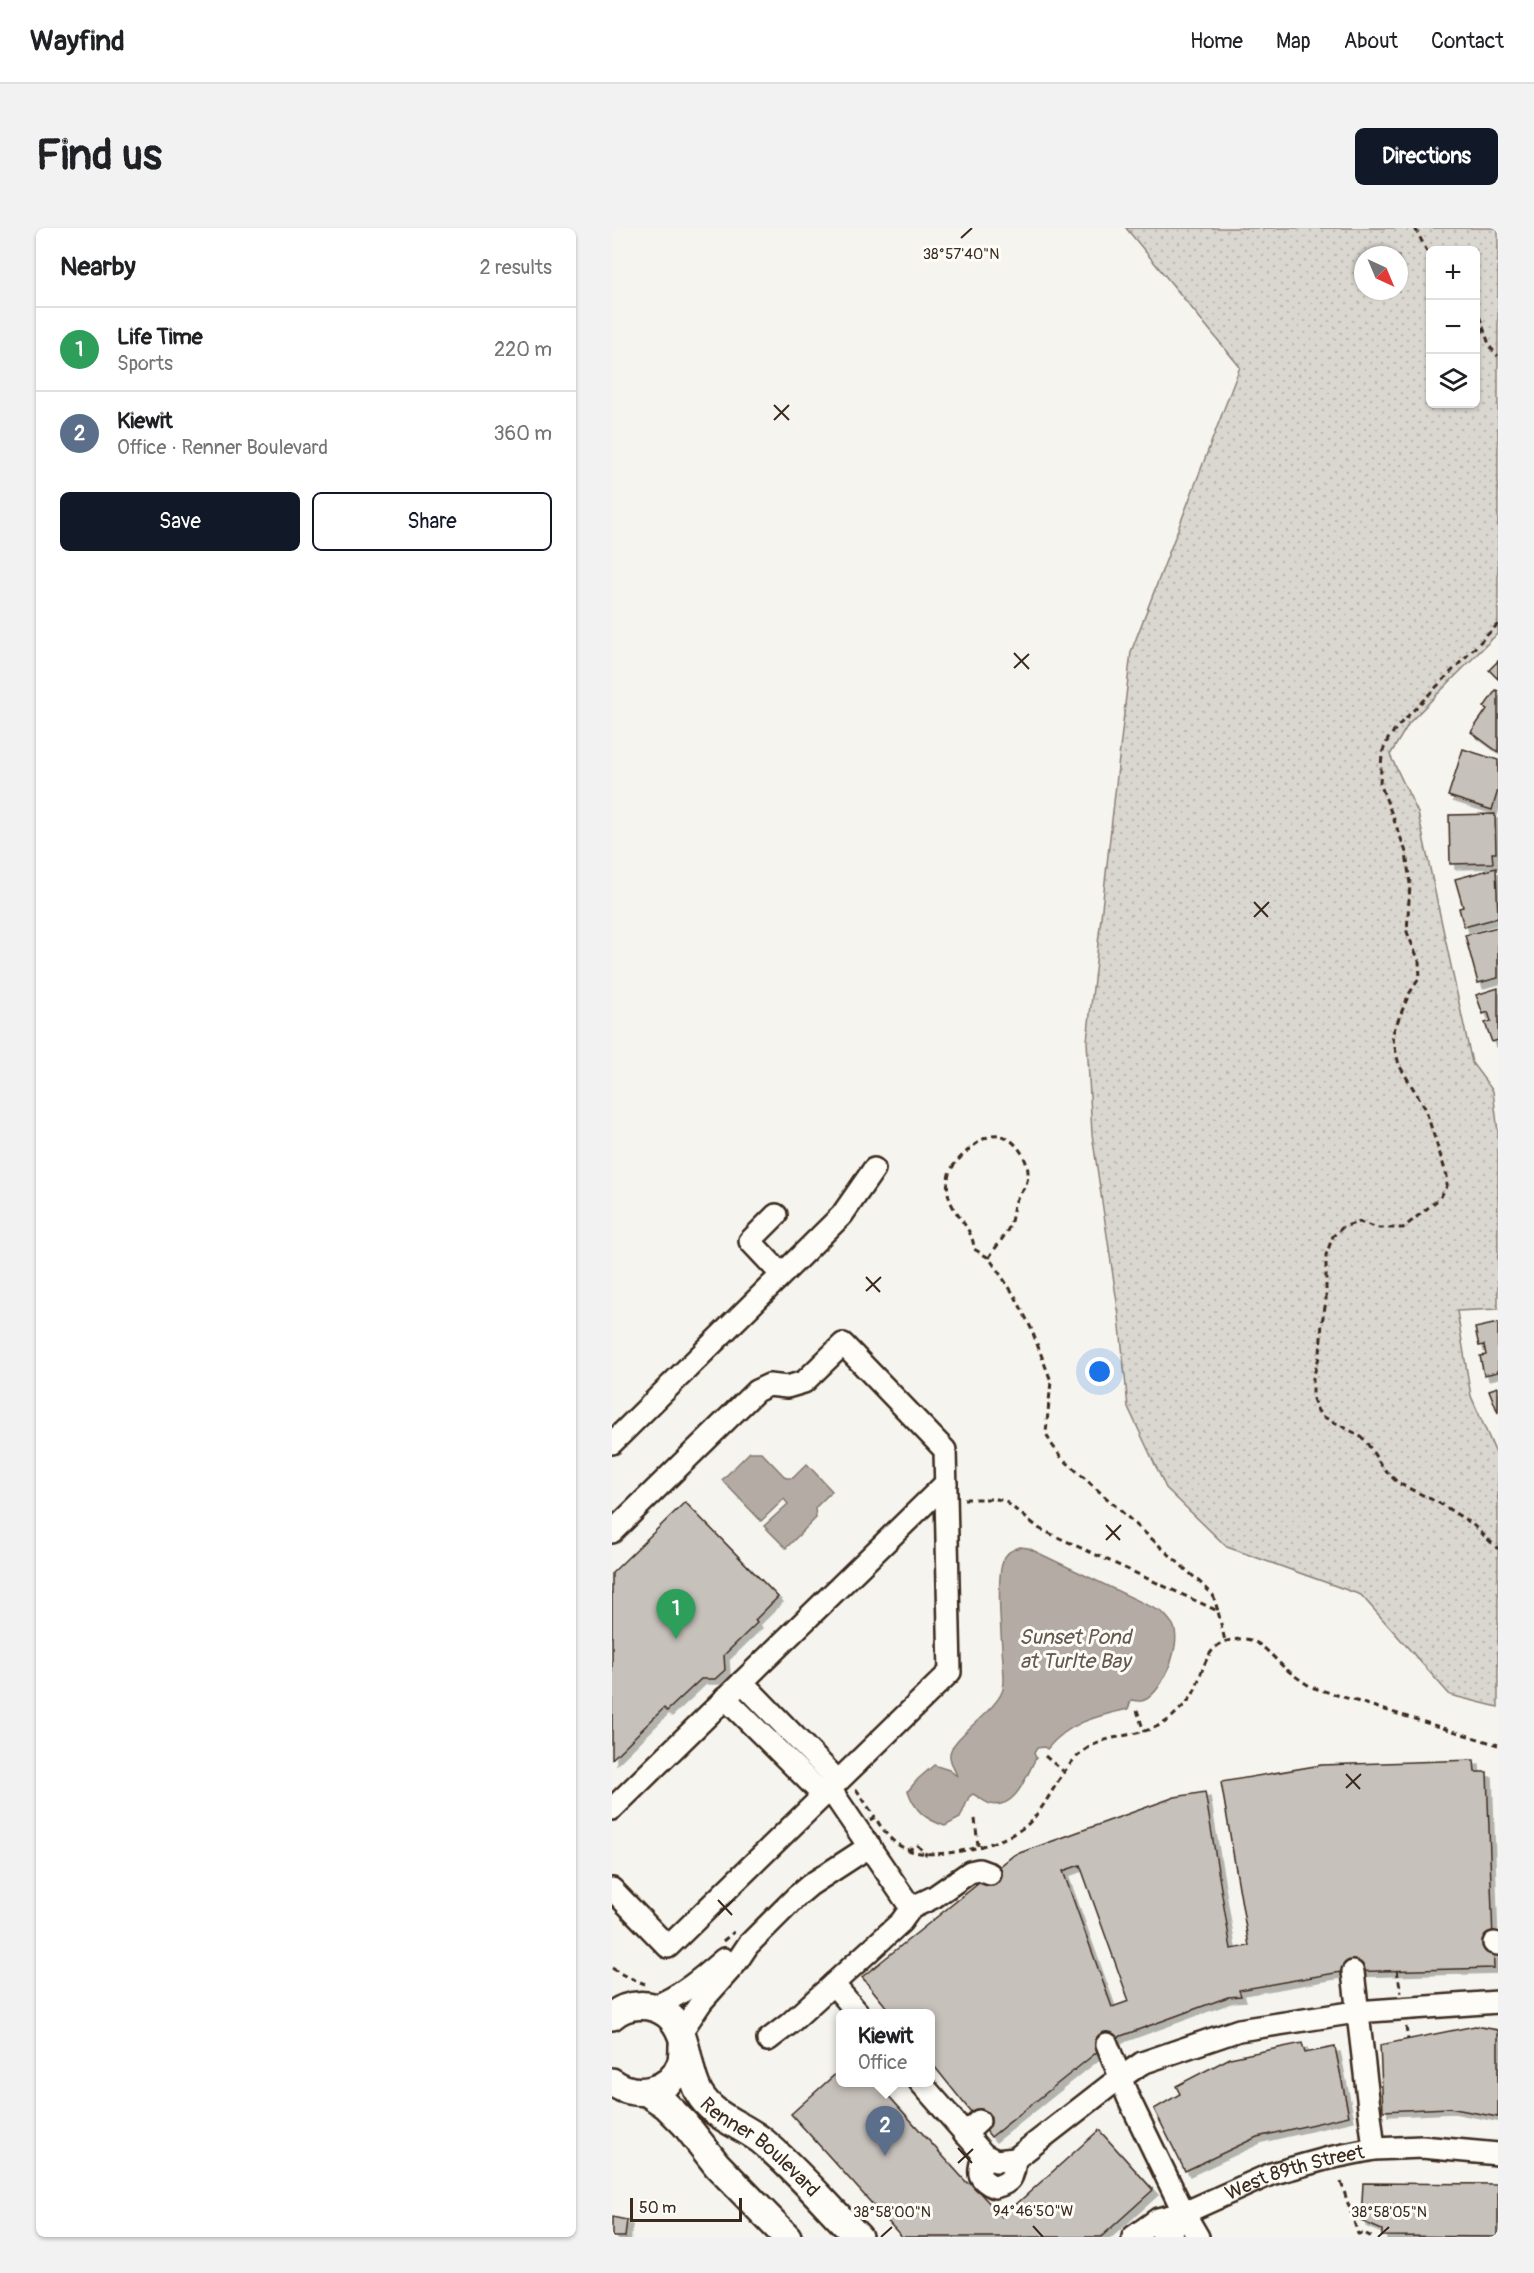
<!DOCTYPE html>
<html lang="en">
<head>
<meta charset="utf-8">
<style>
  :root { --surface:#fff; --page:#f2f2f2; --text:#202124; --muted:#757577; --line:#e0e0e0; --accent:#111827 }
  body { margin:0; font-family:Pangolin,sans-serif; background:var(--page); color:var(--text) }
  .controls { position:absolute; right:18px; top:18px; display:grid; overflow:hidden; border-radius:9px; box-shadow:0 2px 4px #0004 }
  .controls button { width:54px; height:54px; display:grid; place-items:center; padding:0; border:0; border-bottom:2px solid var(--line); background:var(--surface); color:var(--text); font:30px sans-serif }
  .compass { position:absolute; left:742px; top:18px; width:54px; height:54px; border-radius:50%; background:var(--surface); box-shadow:0 2px 4px #0004; rotate:136deg }
  .scale { position:absolute; left:18px; bottom:15px; width:112px; box-sizing:border-box; padding-left:6px; border:3px solid #3b2a1e; border-top:0; font-size:16px; line-height:21px; white-space:nowrap; color:#3b2a1e; -webkit-text-stroke:4px #fdfcf7; paint-order:stroke }
  .you { position:absolute; left:488px; top:1144px; width:21px; height:21px; margin:-15px; border:4px solid #fff; border-radius:50%; background:#1a73e8; box-shadow:0 0 0 9px #1a73e833 }
  .badge { display:grid; place-items:center; width:39px; height:39px; border-radius:50%; background:var(--accent); color:#fff; font-size:20px; font-weight:700 }
  .pin { position:absolute; translate:-50% -50px; filter:drop-shadow(0 2px 3px #0008) }
  .pin::after { content:''; position:absolute; top:32px; width:21px; height:18px; background:inherit; clip-path:polygon(0 0,100% 0,50% 100%) }
  .popup { position:absolute; left:224px; top:1781px; width:99px; height:78px; box-sizing:border-box; display:grid; place-content:center; border-radius:9px; background:var(--surface); filter:drop-shadow(0 2px 4px #0005); font-size:20px; white-space:nowrap; color:var(--muted) }
  .popup b { font-size:22px; color:var(--text) }
  .popup::after { content:''; position:absolute; left:50%; top:100%; margin-left:-12px; border:12px solid transparent; border-top-color:var(--surface) }
  .list { margin:0; padding:0; list-style:none }
  h2 { display:flex; justify-content:space-between; align-items:center; height:78px; margin:0; padding:0 24px; font-size:26px }
  h2 small { font-size:20px; font-weight:400; color:var(--muted) }
  .list li { display:grid; grid-template-columns:39px 1fr auto; gap:18px; align-items:center; box-sizing:border-box; height:84px; padding:0 24px; border-top:2px solid var(--line) }
  .list b { display:block; font-size:22px; white-space:nowrap }
  .list p { margin:0; font-size:20px; white-space:nowrap; color:var(--muted) }
  .list em { font-size:20px; font-style:normal; color:var(--muted) }
  .actions { display:flex; gap:12px; padding:18px 24px }
  .actions a { flex:1; padding:14px 0; border:2px solid var(--accent); border-radius:9px; text-align:center; font-size:21px; color:var(--accent) }
  .actions .main { background:var(--accent); color:#fff }
  .icon { flex:none; width:33px; height:33px; fill:none; stroke:currentColor; stroke-width:2; stroke-linecap:round; stroke-linejoin:round }
  .map { position:relative; flex:none; width:886px; height:2009px; overflow:hidden; border-radius:9px }
  header { display:flex; align-items:center; gap:36px; box-sizing:border-box; height:84px; padding:0 30px; background:var(--surface); border-bottom:2px solid var(--line) }
  header strong { font-size:28px }
  nav { display:flex; gap:33px; margin-inline-start:auto; font-size:21px }
  .intro { display:flex; align-items:center; justify-content:space-between; box-sizing:border-box; height:144px; padding:0 36px }
  h1 { margin:0; font-size:42px }
  .button { padding:15px 27px; border-radius:9px; background:var(--accent); color:#fff; font-size:21px; font-weight:700 }
  main { display:flex; gap:36px; padding:0 36px }
  aside { flex:1; background:var(--surface); border-radius:9px; box-shadow:0 2px 4px #0004 }
  .map>svg:first-child { display:block }
  .grass { fill:url(#grass-dots); stroke:#8a8077; stroke-width:1.5; fill-rule:evenodd }
  .water { fill:#b4aca4; stroke:#84786e; stroke-width:1.5 }
  .building { fill:#c7c1bb; stroke:#3b2a1e; stroke-width:1.5; fill-rule:evenodd; filter:url(#shadow) }
  .lines { fill:none; stroke-linecap:round; stroke-linejoin:round }
  .minor-casing { stroke:#3b2a1e; stroke-width:26 }
  .major-casing { stroke:#3b2a1e; stroke-width:32 }
  .path { stroke:#3b2a1e; stroke-width:3; stroke-dasharray:6 4.5; stroke-linecap:butt }
  .minor { stroke:#fdfcf7; stroke-width:21 }
  .major { stroke:#fdfcf7; stroke-width:27 }
  .ticks { fill:none; stroke:#3b2a1e; stroke-width:2 }
  .labels { text-anchor:middle; dominant-baseline:central; stroke-width:6; stroke-linejoin:round; paint-order:stroke }
  .street-label { font-size:20px; fill:#3b2a1e; stroke:#fdfcf7 }
  .water-label { font-size:21px; font-style:italic; fill:#65584d; stroke:#fdfcf7 }
  .ticks-label { font-size:15px; text-anchor:middle; fill:#3b2a1e; stroke:#fdfcf7; stroke-width:6; stroke-linejoin:round; paint-order:stroke }
</style>
</head>
<body>
<header>
<strong>Wayfind</strong>
<nav><a>Home</a><a>Map</a><a>About</a><a>Contact</a></nav>
</header>
<div class="intro"><h1>Find us</h1><a class="button">Directions</a></div>
<main>
<aside>
<h2>Nearby<small>2 results</small></h2>
<ul class="list">
<li><span class="badge" style="background:#2e9e5b">1</span><div><b>Life Time</b><p>Sports</p></div><em>220 m</em></li>
<li><span class="badge" style="background:#5c6f8a">2</span><div><b>Kiewit</b><p>Office · Renner Boulevard</p></div><em>360 m</em></li>
</ul>
<div class="actions"><a class="main">Save</a><a>Share</a></div>
</aside>
<div class="map">
<svg width="886" height="2009" viewBox="0 0 886 2009">
  <defs>
    <pattern id="grass-dots" width="8" height="8" patternUnits="userSpaceOnUse" patternTransform="scale(1.5)"><rect width="8" height="8" fill="#dad6d0"/><path d="M2 2h.1M6 6h.1" fill="none" stroke="#bcb8b2" stroke-width="1.8" stroke-linecap="round"/></pattern>
    <filter id="shadow"><feDropShadow dx="5" dy="5" stdDeviation="0" flood-color="#0004"/></filter>
  </defs>
  <rect width="100%" height="100%" fill="#f5f4ee"/>
  <filter id="ink" filterUnits="userSpaceOnUse"><feTurbulence type="fractalNoise" baseFrequency=".0167" numOctaves="2"/><feDisplacementMap in="SourceGraphic" scale="12" xChannelSelector="R" yChannelSelector="G"/><feConvolveMatrix kernelMatrix="1 2 1 2 8 2 1 2 1" color-interpolation-filters="sRGB"/></filter>
  <g filter="url(#ink)">
    <path class="grass" d="M514 0H886V405L797 495 778 527 806 585 860 835 881 863 886 904V1081L845 1083 859 1168 886 1230V1479L838 1467 749 1367 615 1319 554 1260 516 1179 507 1088 480 906 475 813 519 424 628 139ZM818 22H864V176H818ZM751 27H787V63H751Z"/>
    <g class="water">
      <polygon points="138,1224 149,1224 174,1250 181,1250 195,1236 220,1263 203,1280 204,1290 174,1320 152,1298 176,1276 172,1271 149,1293 110,1252"/>
      <path d="M408 1319 416 1320 550 1384C554 1388 560 1394 562 1399 570 1417 549 1470 529 1473 525 1473 522 1472 519 1472L516 1481C484 1488 456 1495 435 1521L432 1519 425 1520 422 1525 424 1530C414 1548 404 1582 378 1576 372 1574 367 1569 361 1566L357 1569 348 1590 333 1598C313 1591 303 1583 296 1563L306 1551 322 1537 337 1542 345 1548C343 1542 337 1533 338 1526 339 1510 382 1484 390 1464 392 1460 392 1454 392 1450 391 1425 383 1352 391 1333 394 1325 400 1321 408 1319Z"/>
    </g>
    <g class="building">
      <polygon points="886,433 886,451 877,442"/>
      <polygon points="884,462 886,463 886,524 859,504 875,481 872,479"/>
      <polygon points="851,521 886,532 886,562 880,582 836,568"/>
      <polygon points="883,586 884,625 880,625 881,635 838,636 837,587"/>
      <polygon points="884,640 886,690 852,699 847,680 851,679 843,651"/>
      <polygon points="886,699 886,750 866,755 853,707"/>
      <polygon points="886,760 886,812 880,814 873,795 879,793 876,784 871,786 864,767"/>
      <polygon points="886,1095 886,1144 872,1147 868,1128 874,1127 872,1117 867,1118 863,1100"/>
      <polygon points="886,1159 886,1185 877,1162"/>
      <polygon points="73,1274 166,1369 143,1392 145,1395 112,1427 113,1442 103,1451 89,1451 55,1483 52,1480 0,1531 0,1345"/>
      <path d="M862 1532 863 1544H875L882 1740 729 1744 627 1762 629 1768 616 1769 509 1808 495 1816 379 1909 318 1833V1786H280L250 1749 402 1627 563 1569 593 1564 619 1721 637 1718 609 1554 709 1537ZM468 1637 517 1773 500 1779 451 1643Z"/>
      <polygon points="863,1798 886,1802 886,1889 837,1880 771,1883 768,1817"/>
      <polygon points="690,1815 693,1825 723,1819 737,1888 645,1909 573,1943 542,1881 568,1866 564,1858 618,1830"/>
      <polygon points="228,1842 228,1854 264,1854 355,1955 358,1954 390,1989 487,1902 541,1962 489,2009 290,2009 179,1886"/>
      <polygon points="751,1955 886,1956 886,2009 770,2008 770,2002 749,1993"/>
      <polygon points="0,1989 15,1992 13,2009 0,2009"/>
    </g>
    <g class="lines">
      <defs>
        <g id="minor">
          <polyline points="164,987 138,1013 169,1046"/>
          <polyline points="0,1215 230,987 262,941"/>
          <polyline points="0,1304 144,1163 157,1157 175,1159 192,1154 231,1116 333,1222 338,1444 218,1561 299,1680 289,1694 221,1756 247,1786"/>
          <polyline points="130,1454 226,1553"/>
          <polyline points="113,1470 212,1568"/>
          <polyline points="0,1581 334,1255"/>
          <polyline points="0,1661 56,1719 218,1561"/>
          <polyline points="299,1680 322,1669 358,1644 367,1642 378,1646"/>
          <polyline points="882,1715 886,1716"/>
          <polyline points="741,1744 762,1921"/>
          <path d="M41 1779C69 1768 90 1750 112 1731"/>
          <polyline points="69,1804 90,1773 124,1735 136,1717 185,1668 198,1657 258,1618"/>
          <polyline points="156,1812 177,1796 221,1756"/>
          <polyline points="495,1816 516,1869 572,1985 586,2009"/>
          <polyline points="308,1854 372,1927 384,1933 403,1931 497,1858 530,1835 627,1802 744,1784 886,1774"/>
          <polyline points="353,1906 367,1893"/>
          <path d="M372 1927C365 1944 365 1951 383 1959 401 1954 401 1948 403 1931"/>
          <path id="s1" d="M521 2009 546 1991 572 1985 659 1946 717 1930 762 1921 810 1919 886 1926"/>
          <polyline points="551,2009 559,2003 572,1985"/>
        </g>
        <g id="major">
          <path id="s2" d="M0 1788C15 1775 39 1774 55 1786 78 1804 73 1841 87 1865 101 1889 128 1896 149 1912 184 1941 214 1977 246 2009"/>
          <path d="M0 1854C23 1871 58 1865 69 1836 71 1830 71 1823 71 1817"/>
          <polyline points="35,1864 54,1877 73,1896 105,1937 175,2009"/>
        </g>
      </defs>
      <use href="#minor" class="minor-casing"/>
      <use href="#major" class="major-casing"/>
      <g class="path">
        <polyline points="803,0 818,29"/>
        <polyline points="864,79 878,119 886,128"/>
        <polyline points="886,396 786,498 776,511 770,525 768,555 794,624 798,656 795,704 807,733 808,749 797,766 780,807 787,837 813,880 835,948 835,958 828,970 791,1000 767,1000 747,994 731,999 721,1008 714,1027 714,1074 710,1094 708,1126 701,1150 701,1171 706,1183 712,1189 745,1206 753,1212 771,1240 786,1255 827,1275 859,1295 886,1321"/>
        <path d="M377 1030C382 1020 390 1013 395 1003 400 995 400 986 402 977 405 968 413 961 415 953 421 935 401 904 381 907 369 909 340 934 337 946 328 982 361 993 362 1021L377 1030 403 1068 419 1100 439 1153 434 1205 438 1214 449 1229 592 1358 601 1367 606 1383"/>
        <polyline points="352,1271 385,1271 394,1274 428,1301 606,1383 613,1413"/>
        <polyline points="525,1482 532,1504"/>
        <polyline points="433,1528 451,1543"/>
        <polyline points="244,1561 263,1589"/>
        <polyline points="363,1591 366,1618"/>
        <path d="M258 1592 263 1589C271 1603 279 1614 294 1621 323 1635 397 1616 418 1594 440 1571 447 1541 473 1522 499 1503 536 1511 561 1488 567 1482 575 1475 580 1468 591 1448 592 1415 620 1412 623 1412 629 1410 633 1411 650 1413 661 1430 673 1440 681 1447 690 1453 699 1459L886 1517"/>
        <polyline points="295,1622 306,1618 315,1627"/>
        <polyline points="111,1713 122,1704"/>
        <polyline points="0,1740 11,1747 33,1756"/>
        <polyline points="785,1742 789,1765"/>
        <polyline points="794,1799 796,1812"/>
        <polyline points="729,1954 746,2006 752,2005 760,2009"/>
      </g>
      <use href="#minor" class="minor"/>
      <use href="#major" class="major"/>
    </g>
  </g>
  <path class="ticks" d="M349 10 360 0M162 177 177 192M162 192 177 177M402 425 417 441M402 440 417 426M642 674 656 689M642 689 657 674M254 1049 268 1064M254 1063 269 1049M494 1297 508 1312M494 1312 509 1297M734 1546 748 1561M734 1560 749 1546M106 1672 120 1687M106 1687 121 1672M346 1920 360 1935M346 1935 361 1921M421 1998 431 2009M269 2009 280 1999M766 2009 777 1999"/>
  <g class="labels">
    <g class="street-label">
      <text stroke="none"><textPath href="#s2" startOffset="228">Renner Boulevard</textPath></text>
      <text stroke="none"><textPath href="#s1" startOffset="176">West 89th Street</textPath></text>
    </g>
    <g class="water-label">
      <text x="463" y="1409">Sunset Pond<tspan x="463" dy="24">at Turlte Bay</tspan></text>
    </g>
  </g>
  <g class="ticks-label">
    <text x="349" y="31">38°57'40"N</text>
    <text x="421" y="1988">94°46'50"W</text>
    <text x="280" y="1989">38°58'00"N</text>
    <text x="777" y="1989">38°58'05"N</text>
  </g>
</svg>
<div class="controls">
<button>+</button>
<button>−</button>
<button><svg class="icon" aria-label="layers" viewBox="0 0 24 24"><path d="M12 4l9 5-9 5-9-5zM3 14l9 5 9-5"/></svg></button>
</div>
<svg class="compass" viewBox="-18 -18 36 36"><path d="M0-13l5 13h-10z" fill="#e53935"/><path d="M0 13l5-13h-10z" fill="#757577"/></svg>
<div class="scale">50 m</div>
<div class="you"></div>
<div class="pin badge" style="left:64px;top:1411px;background:#2e9e5b">1</div>
<div class="pin badge" style="left:273px;top:1928px;background:#5c6f8a">2</div>
<div class="popup"><b>Kiewit</b>Office</div>
</div>
</main>
</body>
</html>
